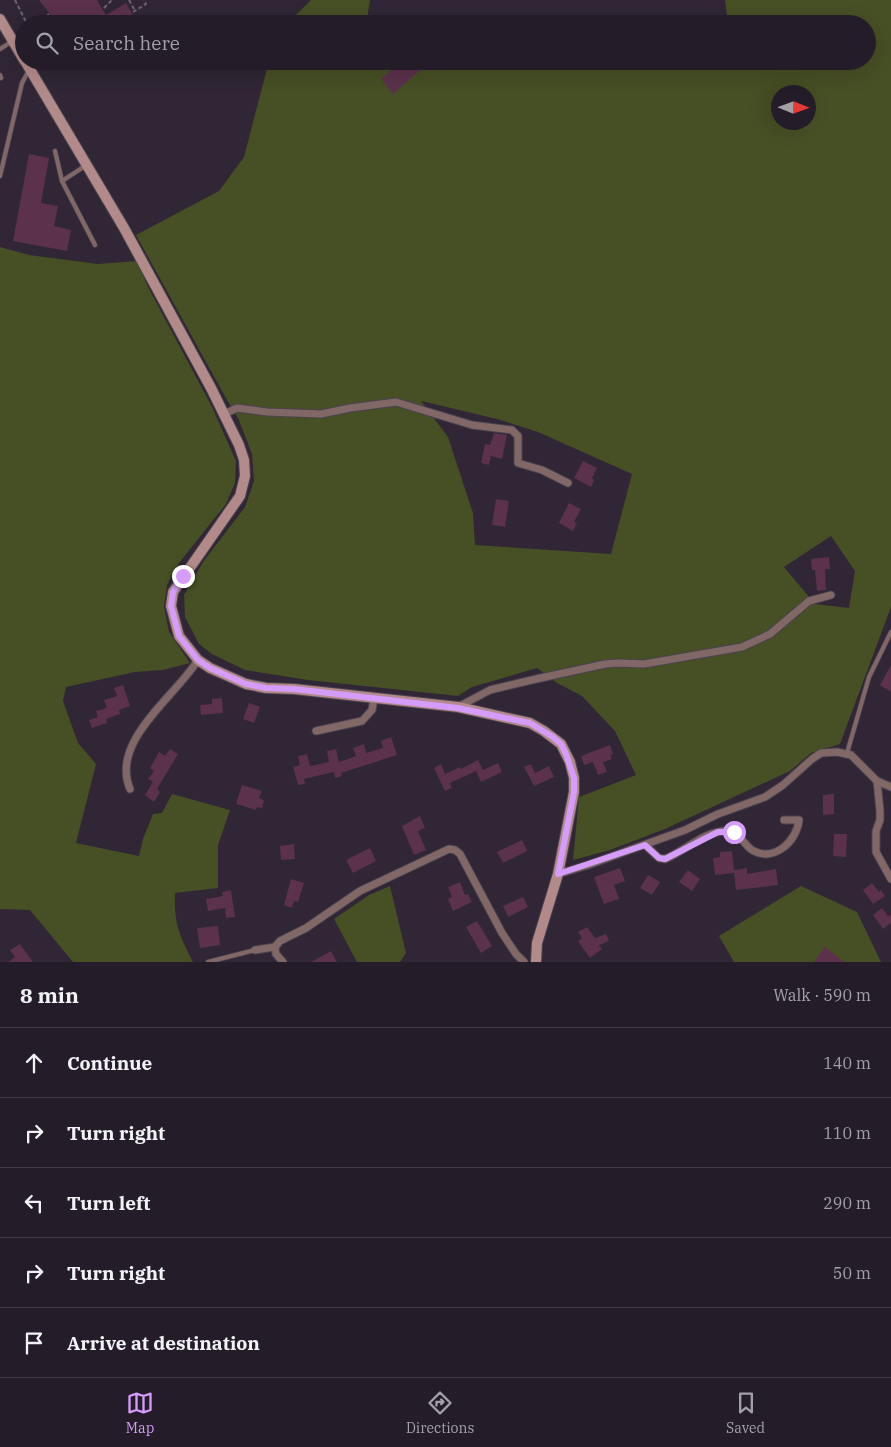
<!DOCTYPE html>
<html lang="en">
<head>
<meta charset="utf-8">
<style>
  :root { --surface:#241c28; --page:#2c2530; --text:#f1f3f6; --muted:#a3a1a8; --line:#413a45; --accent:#d59cfb }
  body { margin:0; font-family:"IBM Plex Serif",serif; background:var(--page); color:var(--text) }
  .compass { position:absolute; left:771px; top:85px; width:45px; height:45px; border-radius:50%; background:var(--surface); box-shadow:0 5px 20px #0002; rotate:91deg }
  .stop { position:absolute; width:15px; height:15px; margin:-11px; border:4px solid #d59cfb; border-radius:50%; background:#fff }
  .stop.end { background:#d59cfb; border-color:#fff; box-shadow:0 1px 5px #0008 }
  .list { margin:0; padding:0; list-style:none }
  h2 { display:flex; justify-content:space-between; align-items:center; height:65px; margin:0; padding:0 20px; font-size:21px }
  h2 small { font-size:16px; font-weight:400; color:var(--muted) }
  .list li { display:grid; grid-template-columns:32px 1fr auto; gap:15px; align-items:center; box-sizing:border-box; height:70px; padding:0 20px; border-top:1px solid var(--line) }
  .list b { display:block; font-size:19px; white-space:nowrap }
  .list em { font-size:16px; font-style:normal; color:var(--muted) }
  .icon { flex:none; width:28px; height:28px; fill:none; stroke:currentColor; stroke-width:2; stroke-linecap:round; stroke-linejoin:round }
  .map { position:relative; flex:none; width:891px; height:962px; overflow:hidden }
  .search { position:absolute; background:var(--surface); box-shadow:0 5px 20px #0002; left:15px; right:15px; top:15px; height:55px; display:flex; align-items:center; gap:12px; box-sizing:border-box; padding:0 18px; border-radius:28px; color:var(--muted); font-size:19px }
  .sheet { height:415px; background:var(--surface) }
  nav { display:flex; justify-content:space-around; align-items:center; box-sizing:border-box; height:70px; border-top:1px solid var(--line); background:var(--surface); font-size:14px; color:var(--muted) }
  nav a { display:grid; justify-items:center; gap:2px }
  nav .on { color:var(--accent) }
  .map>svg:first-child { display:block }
  .green { fill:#474f25; fill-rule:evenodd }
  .building { fill:#5b314b }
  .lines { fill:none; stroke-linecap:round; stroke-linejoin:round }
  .lane-casing { stroke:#4c4351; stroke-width:5.5 }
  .street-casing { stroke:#4c4351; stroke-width:9 }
  .secondary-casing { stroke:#4c4351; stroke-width:12 }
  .path { stroke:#6d6471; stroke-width:2; stroke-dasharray:4 2.5; stroke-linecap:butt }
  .lane { stroke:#816867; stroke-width:4 }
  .street { stroke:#816867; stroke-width:7 }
  .secondary { stroke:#b28a89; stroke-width:10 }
  .route { stroke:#d59cfb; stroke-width:6 }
</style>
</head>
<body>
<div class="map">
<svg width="891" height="962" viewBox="0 0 891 962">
  <rect width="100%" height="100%" fill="#302635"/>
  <g class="green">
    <path d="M311 0H370L367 19 728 23 725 0H891V607L840 744 811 753 790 771 665 829 610 850 573 860 579 797 636 775 615 731 582 696 557 683 537 668 472 687 458 696 308 680 245 670 212 654 199 644 185 617 184 595 203 562 245 507 254 481 252 454 238 418 227 400 136 235 219 191 244 157 269 61H867V24H287ZM778 92H808V122H778ZM421 401 497 419 538 432 632 474 611 554 475 545 473 513 448 437ZM831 536 855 571 849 608 815 604 784 567Z"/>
    <path d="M0 247 29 255 98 264 137 261 148 287 212 407 236 461 235 483 226 504 179 563 167 585 164 607 169 632 190 663 163 670 135 672 66 687 63 701 78 743 96 764 76 843 139 856 143 839 153 814 162 813 172 794 230 810 218 845V888L175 893C174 924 179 934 193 962H73L30 910 0 909Z"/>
    <polygon points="390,886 406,953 400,962 357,962 334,919 369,895"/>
    <polygon points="801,886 857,912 881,962 734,962 719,936"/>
  </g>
  <g class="building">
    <polygon points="39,0 97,0 106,15 126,3 134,17 127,21 129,24 58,24"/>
    <polygon points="402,61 419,61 424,67 393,94 381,79"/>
    <polygon points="29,154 49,158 41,203 58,206 54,226 71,230 67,251 13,241"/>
    <polygon points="494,433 507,435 502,459 491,456 489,465 481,463 485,444 490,445"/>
    <polygon points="583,461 597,468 592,478 594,480 591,487 574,478"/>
    <polygon points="496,499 509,501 505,527 492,525"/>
    <polygon points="569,503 581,509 574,522 577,523 573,531 559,523"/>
    <polygon points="829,557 830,569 825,569 826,590 817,591 815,570 812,570 811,559"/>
    <polygon points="891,665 891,692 880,685"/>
    <polygon points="123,685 130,706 119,710 120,714 106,719 107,723 92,728 89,720 98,717 96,711 107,708 104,700 117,696 114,688"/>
    <polygon points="222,698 223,713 201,715 200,705 212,704 212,699"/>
    <polygon points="249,703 260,707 254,723 243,719"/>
    <polygon points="391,737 397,755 341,773 342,776 335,778 334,772 304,779 305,784 298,785 293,767 300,765 298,756 307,754 310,766 329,762 327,751 336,749 339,762 356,756 353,748 364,744 366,753 383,748 381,741"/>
    <polygon points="610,745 613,754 610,755 612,759 603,762 607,772 598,775 593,762 584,765 581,756"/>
    <polygon points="170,749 178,754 157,789 160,792 154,802 145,795 153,782 148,779 154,771 150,768 159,752 165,756"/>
    <polygon points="478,760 483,770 498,763 502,772 481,782 476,771 450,783 452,788 445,791 434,768 441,764 445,774 460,767 461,769"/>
    <polygon points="531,764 535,773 549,766 554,777 534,786 524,767"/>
    <polygon points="242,785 262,791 259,798 264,800 262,808 257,807 256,810 236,804"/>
    <polygon points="834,794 834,814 823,815 823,795"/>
    <polygon points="420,816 425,828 418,831 426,850 414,855 402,826"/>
    <polygon points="834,834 847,834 846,857 833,856"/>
    <polygon points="522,840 527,851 503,863 497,852"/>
    <polygon points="294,844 295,859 281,860 280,846"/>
    <polygon points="370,848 376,861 353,873 346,860"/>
    <polygon points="732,851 734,870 747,868 747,874 776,869 778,885 736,890 734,873 715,875 713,858 720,857 720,852"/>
    <polygon points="620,868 625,881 614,885 619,899 604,904 594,877"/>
    <polygon points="688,870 700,879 692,891 679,882"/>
    <polygon points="648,875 660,882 652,895 640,888"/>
    <polygon points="291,879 304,883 298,902 294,901 292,908 284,905"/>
    <polygon points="460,882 465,895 468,894 472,902 453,911 448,899 452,897 448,887"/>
    <polygon points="872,883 879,892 881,890 885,896 873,904 863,890"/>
    <polygon points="231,890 235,917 226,918 225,908 208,911 206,899 223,896 222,892"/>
    <polygon points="523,897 528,907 508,917 503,906"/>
    <polygon points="882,908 888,916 891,915 891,923 883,929 873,915"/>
    <polygon points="477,921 492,946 481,953 466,927"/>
    <polygon points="218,926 220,945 200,948 197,928"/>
    <polygon points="587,927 595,938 606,934 609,941 599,945 602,949 590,958 578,941 582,938 578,932"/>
    <polygon points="20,944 33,962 8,962 15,957 10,950"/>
    <polygon points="825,947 844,962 814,962"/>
    <polygon points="331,951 337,962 311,962"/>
  </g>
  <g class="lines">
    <defs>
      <g id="lane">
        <polyline points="0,49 11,42"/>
        <polyline points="0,75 1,78"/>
        <polyline points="55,151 62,181 95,245"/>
        <polyline points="0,176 22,83 29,70"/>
        <polyline points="62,181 85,166"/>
        <polyline points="847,753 869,677 891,632"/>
        <polyline points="208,962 255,950"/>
      </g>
      <g id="street">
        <polyline points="224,414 237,408 267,412 321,414 350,408 396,402 472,425 512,430 518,436 518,463 542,470 568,483"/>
        <polyline points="458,707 490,690 536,679 605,664 618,663 644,664 742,647 770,634 809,601 831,595"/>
        <polyline points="316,731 362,721 372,710 374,699"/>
        <polyline points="891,787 877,781 880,811 880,820 876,831 876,852 891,879"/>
        <path d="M130 789C110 741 174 698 198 660"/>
        <path d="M645 845 659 858 665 859C685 851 703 832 725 831 739 830 742 843 752 850 774 863 797 841 799 820H784"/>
        <polyline points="558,874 588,865 685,830 718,814 765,797 783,785 812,759 821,753 837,752 851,755 877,781"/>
        <polyline points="255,950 275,947"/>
        <polyline points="283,962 276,954 275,947 280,941 306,928 360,891 449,849 455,850 460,854 502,933 516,954 524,962"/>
      </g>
      <g id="secondary">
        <polyline points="0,19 24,60"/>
        <polyline points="25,61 124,228 211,388 239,445 244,460 245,476 240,496 173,592 171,606 179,636 198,660 210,668 246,684 266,688 294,689 458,707 530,723 544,731 561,744 570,762 574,778 574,792 558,874 537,943 536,962"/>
      </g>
    </defs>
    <use href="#lane" class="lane-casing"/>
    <use href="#street" class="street-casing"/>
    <use href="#secondary" class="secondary-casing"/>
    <g class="path">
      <polyline points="15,0 27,24"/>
      <polyline points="129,0 135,11"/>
      <polyline points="104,8 112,0"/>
      <polyline points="133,12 146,4 144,0"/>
      <polyline points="38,24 49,14"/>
    </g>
    <use href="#lane" class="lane"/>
    <use href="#street" class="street"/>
    <use href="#secondary" class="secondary"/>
  </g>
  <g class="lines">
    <polyline class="route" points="183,576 173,592 171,606 179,636 198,660 210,668 246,684 266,688 294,689 458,708 530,723 553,737 561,744 566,754 574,778 574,792 558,874 645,845 659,858 665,859 718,832 734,832"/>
  </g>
</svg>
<svg class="compass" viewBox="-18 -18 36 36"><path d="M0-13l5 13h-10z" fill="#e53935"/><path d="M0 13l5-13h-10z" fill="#a3a1a8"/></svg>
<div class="stop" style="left:734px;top:832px"></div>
<div class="stop end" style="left:183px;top:576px"></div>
<div class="search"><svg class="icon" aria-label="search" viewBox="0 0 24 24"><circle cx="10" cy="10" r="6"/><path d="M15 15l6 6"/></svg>Search here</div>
</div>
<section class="sheet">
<h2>8 min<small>Walk · 590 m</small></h2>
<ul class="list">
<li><svg class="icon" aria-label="ahead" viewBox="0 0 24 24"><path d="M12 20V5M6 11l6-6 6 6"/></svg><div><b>Continue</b></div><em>140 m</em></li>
<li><svg class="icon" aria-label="right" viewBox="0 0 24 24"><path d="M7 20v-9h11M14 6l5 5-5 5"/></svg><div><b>Turn right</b></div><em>110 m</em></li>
<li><svg class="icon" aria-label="left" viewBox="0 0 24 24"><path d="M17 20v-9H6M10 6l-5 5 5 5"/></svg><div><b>Turn left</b></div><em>290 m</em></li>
<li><svg class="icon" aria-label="right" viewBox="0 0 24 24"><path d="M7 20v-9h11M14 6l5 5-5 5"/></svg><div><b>Turn right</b></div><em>50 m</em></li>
<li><svg class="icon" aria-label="arrive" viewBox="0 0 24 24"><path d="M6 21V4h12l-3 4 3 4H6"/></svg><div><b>Arrive at destination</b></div></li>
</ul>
</section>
<nav>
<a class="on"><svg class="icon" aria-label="map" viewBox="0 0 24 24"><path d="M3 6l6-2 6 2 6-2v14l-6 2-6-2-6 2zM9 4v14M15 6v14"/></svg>Map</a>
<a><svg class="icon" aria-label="directions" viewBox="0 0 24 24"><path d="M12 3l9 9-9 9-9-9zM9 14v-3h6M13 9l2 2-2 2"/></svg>Directions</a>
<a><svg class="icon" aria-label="saved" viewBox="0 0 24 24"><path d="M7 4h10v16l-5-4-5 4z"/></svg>Saved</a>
</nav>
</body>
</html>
